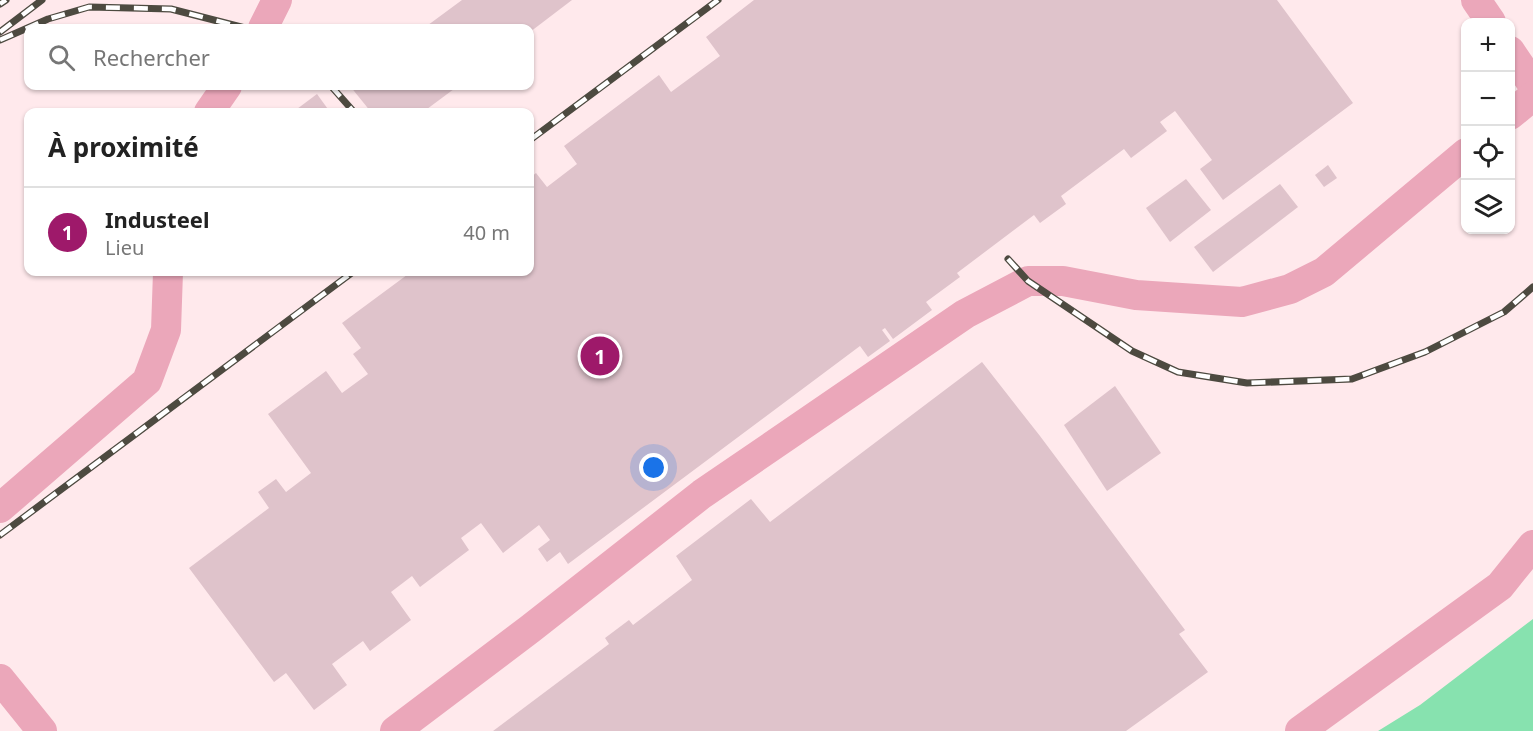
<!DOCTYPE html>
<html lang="fr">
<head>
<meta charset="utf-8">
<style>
  :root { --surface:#fff; --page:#f6f6f6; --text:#222; --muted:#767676; --line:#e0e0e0; --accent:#9e196a }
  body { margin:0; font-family:"Noto Sans",sans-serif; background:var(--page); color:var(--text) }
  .controls { position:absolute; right:18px; top:18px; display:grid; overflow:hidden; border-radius:12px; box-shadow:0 2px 4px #0004 }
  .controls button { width:54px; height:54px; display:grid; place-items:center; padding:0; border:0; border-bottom:2px solid var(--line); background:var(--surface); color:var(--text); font:30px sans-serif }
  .you { position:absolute; left:654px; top:468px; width:21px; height:21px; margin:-15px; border:4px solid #fff; border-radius:50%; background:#1a73e8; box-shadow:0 0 0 9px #1a73e833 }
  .badge { display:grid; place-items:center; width:39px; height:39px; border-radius:50%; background:var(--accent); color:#fff; font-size:20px; font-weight:700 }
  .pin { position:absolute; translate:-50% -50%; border:3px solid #fff; box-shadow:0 2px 6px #0006 }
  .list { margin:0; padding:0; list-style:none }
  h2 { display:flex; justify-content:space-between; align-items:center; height:78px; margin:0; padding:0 24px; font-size:26px }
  h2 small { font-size:20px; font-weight:400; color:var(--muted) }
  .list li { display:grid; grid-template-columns:39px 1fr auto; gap:18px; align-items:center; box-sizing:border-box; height:90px; padding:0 24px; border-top:2px solid var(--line) }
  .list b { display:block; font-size:22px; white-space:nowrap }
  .list p { margin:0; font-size:20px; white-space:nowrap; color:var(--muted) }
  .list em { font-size:20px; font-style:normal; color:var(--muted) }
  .icon { flex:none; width:33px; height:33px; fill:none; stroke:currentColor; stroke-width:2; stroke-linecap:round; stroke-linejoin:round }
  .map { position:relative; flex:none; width:1533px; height:731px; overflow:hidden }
  .search { position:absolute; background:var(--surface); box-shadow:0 2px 4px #0004; left:24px; top:24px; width:510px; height:66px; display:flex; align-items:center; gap:15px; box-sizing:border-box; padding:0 21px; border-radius:12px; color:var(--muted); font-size:22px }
  .panel { position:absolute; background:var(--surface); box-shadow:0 2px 4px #0004; left:24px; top:108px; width:510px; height:168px; border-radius:12px }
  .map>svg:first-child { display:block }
  .industrial { fill:#ffe9ec; fill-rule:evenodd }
  .green { fill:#87e2af }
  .building { fill:#dfc3cb }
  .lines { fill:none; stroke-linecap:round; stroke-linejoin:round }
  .minor { stroke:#eba7ba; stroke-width:30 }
  .rail-casing { stroke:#4d4a40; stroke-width:7 }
  .rail { stroke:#fff; stroke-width:4.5; stroke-dasharray:14; stroke-linecap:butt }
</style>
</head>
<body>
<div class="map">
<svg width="1533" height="731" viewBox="0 0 1533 731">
  <rect width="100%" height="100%" fill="#fff9eb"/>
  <path class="industrial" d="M0 0H1533V663L1449 731H0ZM1466 22H1510V230H1466ZM28 28H530V86H28ZM28 112H530V272H28Z"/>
  <polygon class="green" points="1533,619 1533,731 1378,731 1420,705"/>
  <g class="building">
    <polygon points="462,0 572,0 530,32 530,28 424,28"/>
    <polygon points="754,0 1277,0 1353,103 1223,200 1200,169 1212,160 1175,111 1160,122 1167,131 1131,158 1124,149 1061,196 1066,204 1040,223 1034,215 957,273 960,277 926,302 932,310 893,339 885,328 882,330 890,341 868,357 860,346 568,564 560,552 547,562 538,549 550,540 539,525 503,553 481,523 461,538 469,550 420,587 412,576 391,592 411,620 370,651 363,641 332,664 347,685 314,710 286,673 274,682 189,568 269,508 258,492 276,479 286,492 311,473 268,414 326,371 342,393 368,374 353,354 361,348 342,323 411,272 530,272 530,178 536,173 547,187 577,164 564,146 659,75 671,92 720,56 706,37"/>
    <polygon points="350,86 458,86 423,112 371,112"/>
    <polygon points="317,94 330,112 293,112"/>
    <polygon points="1328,165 1337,178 1324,187 1315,175"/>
    <polygon points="1186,179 1211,210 1170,242 1146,208"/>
    <polygon points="1280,184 1298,207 1213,272 1194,247"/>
    <polygon points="982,362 1040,436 1185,630 1179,634 1208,672 1126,731 493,731 609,644 605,638 629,620 633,625 692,580 676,556 751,499 770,522"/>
    <polygon points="1115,386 1161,453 1107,491 1064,425"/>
  </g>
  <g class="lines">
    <g class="minor">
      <polyline points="1476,0 1491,22"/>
      <polyline points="263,28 277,0"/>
      <polyline points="1510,51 1533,85"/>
      <polyline points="209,112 227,86"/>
      <polyline points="1510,115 1533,96"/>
      <polyline points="0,508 147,381 166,330 168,272"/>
      <polyline points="0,679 42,731"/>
      <polyline points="395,731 530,629 702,494 965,314 1028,281 1063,281 1136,295 1242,302 1290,289 1324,272 1466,153"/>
      <polyline points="1300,731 1500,586 1533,545"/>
    </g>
    <defs>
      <g id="rail">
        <polyline points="0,4 6,0"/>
        <polyline points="0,32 42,0"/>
        <polyline points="0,40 48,19 89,7 171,9 245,28"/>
        <polyline points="331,86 354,112"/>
        <polyline points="530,140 718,0"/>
        <polyline points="1008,259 1028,281 1132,351 1178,372 1247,383 1352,379 1425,352 1504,312 1533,287"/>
        <polyline points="0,535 353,272"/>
      </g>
    </defs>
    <use href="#rail" class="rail-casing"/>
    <use href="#rail" class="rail"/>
  </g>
</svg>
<div class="controls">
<button>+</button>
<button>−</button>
<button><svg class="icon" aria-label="locate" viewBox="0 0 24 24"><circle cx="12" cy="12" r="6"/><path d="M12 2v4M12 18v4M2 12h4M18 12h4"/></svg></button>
<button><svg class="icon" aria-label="layers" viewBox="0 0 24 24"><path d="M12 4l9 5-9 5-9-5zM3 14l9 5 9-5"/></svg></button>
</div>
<div class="you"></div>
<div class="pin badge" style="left:600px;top:356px">1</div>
<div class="search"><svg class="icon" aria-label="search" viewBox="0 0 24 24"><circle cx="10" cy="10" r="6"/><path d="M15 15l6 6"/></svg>Rechercher</div>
<section class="panel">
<h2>À proximité<small></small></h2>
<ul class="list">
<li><span class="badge">1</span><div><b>Industeel</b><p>Lieu</p></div><em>40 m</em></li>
</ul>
</section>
</div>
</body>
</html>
